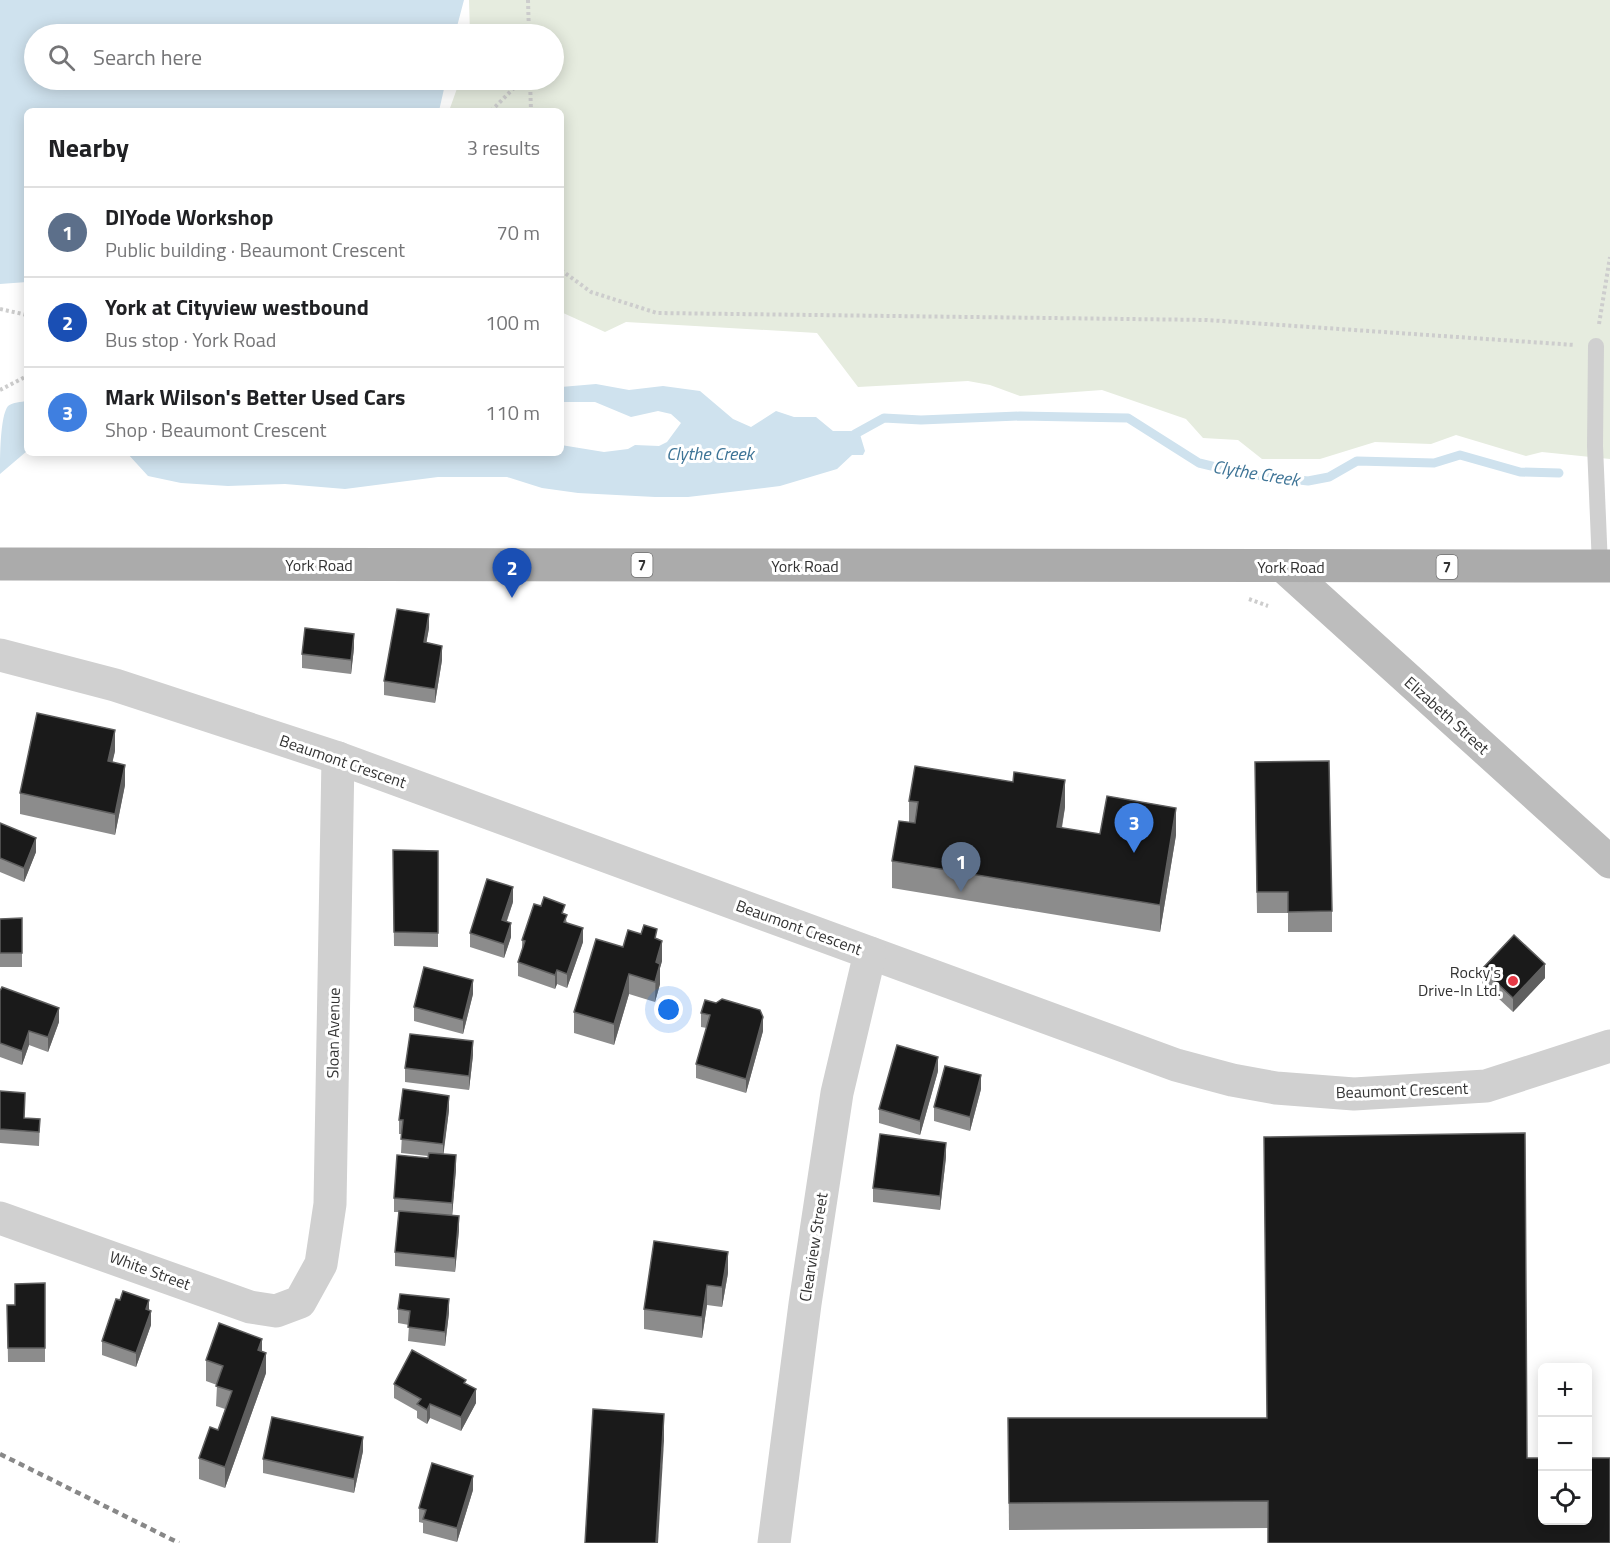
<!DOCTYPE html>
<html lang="en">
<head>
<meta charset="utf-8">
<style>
  :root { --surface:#fff; --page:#f6f6f6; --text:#202124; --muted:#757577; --line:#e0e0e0; --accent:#0b8043 }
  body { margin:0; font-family:"Titillium Web",sans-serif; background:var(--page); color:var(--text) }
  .controls { position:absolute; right:18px; bottom:18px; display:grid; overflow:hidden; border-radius:9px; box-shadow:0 3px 15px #0003 }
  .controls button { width:54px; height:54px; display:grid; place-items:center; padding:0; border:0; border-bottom:2px solid var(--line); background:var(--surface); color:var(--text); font:30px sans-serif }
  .you { position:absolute; left:669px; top:1010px; width:21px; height:21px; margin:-15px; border:4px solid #fff; border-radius:50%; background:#1a73e8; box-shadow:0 0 0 9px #1a73e833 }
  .badge { display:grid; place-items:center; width:39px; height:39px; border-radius:50%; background:var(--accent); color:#fff; font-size:20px; font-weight:700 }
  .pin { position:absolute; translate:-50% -50px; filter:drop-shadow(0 2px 3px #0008) }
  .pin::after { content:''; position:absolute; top:32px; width:21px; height:18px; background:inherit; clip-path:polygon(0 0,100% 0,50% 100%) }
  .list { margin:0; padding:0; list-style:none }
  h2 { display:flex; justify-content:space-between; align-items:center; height:78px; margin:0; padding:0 24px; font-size:26px }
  h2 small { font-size:20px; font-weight:400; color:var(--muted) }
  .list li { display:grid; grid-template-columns:39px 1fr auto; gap:18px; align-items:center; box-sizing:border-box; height:90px; padding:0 24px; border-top:2px solid var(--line) }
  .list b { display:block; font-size:22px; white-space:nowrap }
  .list p { margin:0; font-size:20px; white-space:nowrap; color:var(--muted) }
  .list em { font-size:20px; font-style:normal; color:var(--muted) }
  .icon { flex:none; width:33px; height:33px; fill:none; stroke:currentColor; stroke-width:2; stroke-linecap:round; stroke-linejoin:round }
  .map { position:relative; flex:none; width:1610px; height:1543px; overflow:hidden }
  .search { position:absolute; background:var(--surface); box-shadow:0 3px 15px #0003; left:24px; top:24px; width:540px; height:66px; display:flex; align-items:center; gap:15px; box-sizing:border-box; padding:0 21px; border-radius:33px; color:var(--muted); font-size:22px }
  .panel { position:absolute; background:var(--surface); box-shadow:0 3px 15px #0003; left:24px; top:108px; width:540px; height:348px; border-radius:9px }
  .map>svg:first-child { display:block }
  .green { fill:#e6ecdf }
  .water { fill:#cfe2ee }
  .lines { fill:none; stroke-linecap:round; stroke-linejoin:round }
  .stream { stroke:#cfe2ee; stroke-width:9 }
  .path { stroke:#cdcdcd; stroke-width:4; stroke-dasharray:3 3; stroke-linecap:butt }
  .lane { stroke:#d0d0d0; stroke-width:16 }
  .street { stroke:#d0d0d0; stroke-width:33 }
  .secondary { stroke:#bdbdbd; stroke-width:33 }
  .primary { stroke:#ababab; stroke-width:33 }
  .rail { stroke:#888; stroke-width:4.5; stroke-dasharray:6 4.5; stroke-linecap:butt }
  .wall { fill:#8c8c8c }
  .shaded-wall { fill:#5f5f5f }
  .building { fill:#1a1a1a; stroke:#5f5f5f; stroke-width:1.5 }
  .poi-dot { fill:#e63946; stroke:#fff; stroke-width:2 }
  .labels { text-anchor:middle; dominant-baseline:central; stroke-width:6; stroke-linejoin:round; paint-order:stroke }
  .shield { fill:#fff; stroke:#707070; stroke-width:1.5 }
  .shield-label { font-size:15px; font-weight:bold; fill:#333 }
  .street-label { font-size:16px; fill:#333; stroke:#fff }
  .poi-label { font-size:16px; fill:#333; stroke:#fff; text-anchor:end }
  .water-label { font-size:18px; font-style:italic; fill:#3f7597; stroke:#fff }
</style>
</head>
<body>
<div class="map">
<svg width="1610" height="1543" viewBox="0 0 1610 1543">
  <rect width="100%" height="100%" fill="#fff"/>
  <polygon class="green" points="469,0 1610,0 1610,459 1542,452 1526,456 1456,435 1431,444 1375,442 1320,459 1262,459 1238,440 1203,438 1186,419 1102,390 1020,396 990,385 968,381 858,387 817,333 626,322 605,332 561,312 561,111 449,111 460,80 554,80 554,34 470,34"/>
  <g class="water">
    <polygon points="0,0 464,0 455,34 34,34 34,80 446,80 439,111 27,111 27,282 0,284"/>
    <polygon points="596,384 629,390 663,386 700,391 733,419 751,427 776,411 794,417 816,417 833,431 859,431 865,451 863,455 852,455 837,469 780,486 688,497 655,497 578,493 542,488 507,477 438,477 345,489 285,484 228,486 181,483 148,476 127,453 561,453 561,445 604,452 628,449 635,445 659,446 667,442 681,423 671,414 658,411 631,417 595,402 561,402 561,387"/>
    <path d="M27 401V451L0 474C0 458 0 416 8 406 13 402 21 402 27 401Z"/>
  </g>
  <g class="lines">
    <polyline class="stream" points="855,434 884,418 921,420 1020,416 1128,418 1199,463 1245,474 1308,481 1329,477 1357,461 1434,463 1460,455 1520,472 1559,473"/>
    <g class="path">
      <polyline points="528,0 529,34"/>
      <polyline points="530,80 531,111"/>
      <polyline points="491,111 522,80"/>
      <polyline points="561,270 591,292 657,313 1207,320 1575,345"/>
      <polyline points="0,309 27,315"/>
      <polyline points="1599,324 1610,257"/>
      <polyline points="0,390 27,376"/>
      <polyline points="1249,599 1268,606"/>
    </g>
    <polyline class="lane" points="1596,346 1595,446 1600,566"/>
    <g class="street">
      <polyline points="0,655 115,685 338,758 1176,1065 1232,1080 1276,1088 1354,1094 1486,1086 1610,1046"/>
      <polyline points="0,1218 250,1307 276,1311 300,1302 321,1264 330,1204 338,758"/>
      <polyline points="774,1543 805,1304 837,1093 870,953"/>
    </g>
    <polyline class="secondary" points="1284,567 1610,862"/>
    <polyline class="primary" points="0,564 1610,566"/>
    <polyline class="rail" points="0,1454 179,1543"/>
  </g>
  <g class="wall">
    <polygon points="429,628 426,643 442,660 435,703 384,695 384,681"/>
    <polygon points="354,648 351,674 302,668 302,654"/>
    <polygon points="115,751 112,762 125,785 115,835 20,814 20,793"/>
    <polygon points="1255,783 1332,911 1332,932 1288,932 1288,913 1257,913"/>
    <polygon points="909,801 1065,807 1062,828 1100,834 1176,835 1160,932 892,888 892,861 909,822"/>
    <polygon points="0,823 36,852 24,882 0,872"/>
    <polygon points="393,850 438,851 438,947 394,946"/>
    <polygon points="513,902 507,921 511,937 504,958 470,947 470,933"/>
    <polygon points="565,915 567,923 583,942 567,988 557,984 555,989 518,976 518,962 522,951 522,940"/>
    <polygon points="22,918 22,967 0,967 0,919"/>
    <polygon points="657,939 662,961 660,968 660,984 655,1002 629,994 614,1045 574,1033 574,1012"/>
    <polygon points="1482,969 1545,978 1513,1012 1482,983"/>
    <polygon points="0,991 59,1022 48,1052 29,1045 22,1065 0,1057"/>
    <polygon points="473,994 463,1034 414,1021 414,1007"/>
    <polygon points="701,1013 763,1031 746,1093 696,1078 696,1064 707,1028 701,1027"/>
    <polygon points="473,1055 469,1090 405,1082 405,1068"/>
    <polygon points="938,1071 920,1135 879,1123 879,1109"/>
    <polygon points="981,1089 970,1131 934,1121 934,1107"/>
    <polygon points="0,1091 25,1107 24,1118 40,1119 39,1146 0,1143"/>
    <polygon points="449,1110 443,1154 456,1169 452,1216 459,1230 455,1272 395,1266 395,1252 399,1212 394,1212 394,1198 428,1158 428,1156 401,1153 402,1134 399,1134 399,1120"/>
    <polygon points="946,1157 940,1210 873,1202 873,1188"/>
    <polygon points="728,1273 722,1307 707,1305 702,1338 644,1329 644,1309"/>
    <polygon points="45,1283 45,1362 8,1362 7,1305 15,1305"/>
    <polygon points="398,1309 449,1313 445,1346 408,1341 409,1325 398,1323"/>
    <polygon points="149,1310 151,1325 136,1367 102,1355 102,1341"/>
    <polygon points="262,1351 266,1373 225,1488 199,1479 199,1458 218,1430 225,1409 216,1406 217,1385 206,1381 206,1360"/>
    <polygon points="466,1383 476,1403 461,1431 430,1418 427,1424 417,1418 417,1411 394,1398 394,1384"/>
    <polygon points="1008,1418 1267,1418 1268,1528 1009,1530"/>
    <polygon points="363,1451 354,1493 263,1473 263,1459"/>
    <polygon points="473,1490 457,1542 423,1533 423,1523 419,1522 419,1508"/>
  </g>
  <g class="shaded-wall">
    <polygon points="429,614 429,628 424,656 424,642"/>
    <polygon points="354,634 354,648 351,674 351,660"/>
    <polygon points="442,646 442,660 435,703 435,689"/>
    <polygon points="115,730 115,751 108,782 108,761"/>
    <polygon points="125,765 125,785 115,835 115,814"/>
    <polygon points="1065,780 1065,807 1057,854 1057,827"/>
    <polygon points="1176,808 1176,835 1160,932 1160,905"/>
    <polygon points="36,838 36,852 24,882 24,868"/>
    <polygon points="513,887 513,902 502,934 502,920"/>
    <polygon points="511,923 511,937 504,958 504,944"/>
    <polygon points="583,928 583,942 567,988 567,974"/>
    <polygon points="662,941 662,961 660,968 660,984 655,1002 656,962"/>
    <polygon points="1545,964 1545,978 1513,1012 1513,998"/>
    <polygon points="557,970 557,984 555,989 555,975"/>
    <polygon points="629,974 629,994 614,1045 614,1024"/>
    <polygon points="473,980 473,994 463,1034 463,1020"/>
    <polygon points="59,1008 59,1022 48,1052 48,1037"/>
    <polygon points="763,1017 763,1031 746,1093 746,1079"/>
    <polygon points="29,1031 29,1045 22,1065 22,1051"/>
    <polygon points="473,1041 473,1055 469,1090 469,1076"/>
    <polygon points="938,1057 938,1071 920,1135 920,1121"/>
    <polygon points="981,1075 981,1089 970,1131 970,1117"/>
    <polygon points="449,1096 449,1110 443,1158 443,1144"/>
    <polygon points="946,1143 946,1157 940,1210 940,1196"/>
    <polygon points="456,1155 456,1169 452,1217 452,1203"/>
    <polygon points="459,1216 459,1230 455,1272 455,1258"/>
    <polygon points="728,1252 728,1273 722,1307 722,1287"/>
    <polygon points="707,1285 707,1305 702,1338 702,1317"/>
    <polygon points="449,1299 449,1313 445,1346 445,1332"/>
    <polygon points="149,1300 149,1314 146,1309"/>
    <polygon points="151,1311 151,1325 136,1367 136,1353"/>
    <polygon points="262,1339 262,1359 258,1350"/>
    <polygon points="266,1353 266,1373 225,1488 225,1467"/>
    <polygon points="476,1389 476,1403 461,1431 461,1417"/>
    <polygon points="430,1404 430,1418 427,1424 427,1410"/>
    <polygon points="664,1414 664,1441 658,1543 656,1543"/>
    <polygon points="363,1437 363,1451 354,1493 354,1479"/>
    <polygon points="473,1476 473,1490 457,1542 457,1528"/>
  </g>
  <g class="building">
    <polygon points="397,609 429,614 424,642 442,646 435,689 384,681"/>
    <polygon points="305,628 354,634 351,660 302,654"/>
    <polygon points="37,713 115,730 108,761 125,765 115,814 20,793"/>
    <polygon points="1329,761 1332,911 1288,912 1288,892 1257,892 1255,762"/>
    <polygon points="915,766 1013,782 1014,772 1065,780 1057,827 1100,834 1107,796 1176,808 1160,905 892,861 899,821 915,823 918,802 909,801"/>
    <polygon points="0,823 36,838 24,868 0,858"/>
    <polygon points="393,850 438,851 438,933 394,932"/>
    <polygon points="487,879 513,887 502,920 511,923 504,944 470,933"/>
    <polygon points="544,897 565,905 562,913 567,915 564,922 583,928 567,974 557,970 555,975 518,962 525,941 522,940 534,904 541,906"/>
    <polygon points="22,918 22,953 0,953 0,919"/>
    <polygon points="644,925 657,929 655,938 662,941 656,962 660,964 655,982 629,974 614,1024 574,1012 596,939 623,947 628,930 641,934"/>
    <polygon points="1514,935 1545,964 1513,998 1482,969"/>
    <polygon points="424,967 473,980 463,1020 414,1007"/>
    <polygon points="2,987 59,1008 48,1037 29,1031 22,1051 0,1043 0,991"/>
    <polygon points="722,999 760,1010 763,1017 746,1079 696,1064 710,1015 701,1013 705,1000 716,1003"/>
    <polygon points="410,1034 473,1041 469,1076 405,1068"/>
    <polygon points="897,1045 938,1057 920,1121 879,1109"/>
    <polygon points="945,1066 981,1075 970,1117 934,1107"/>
    <polygon points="403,1089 449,1096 443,1144 401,1139 403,1120 399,1120"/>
    <polygon points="0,1091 25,1093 24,1118 40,1119 39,1132 0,1129"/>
    <polygon points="1525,1133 1527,1458 1542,1458 1542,1521 1587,1521 1587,1458 1610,1458 1610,1543 1268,1543 1268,1501 1009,1503 1008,1418 1267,1418 1264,1137"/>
    <polygon points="880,1134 946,1143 940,1196 873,1188"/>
    <polygon points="429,1153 456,1155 452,1203 394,1198 397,1155 428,1158"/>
    <polygon points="399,1211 459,1216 455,1258 395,1252"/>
    <polygon points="654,1241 728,1252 722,1287 707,1285 702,1317 644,1309"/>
    <polygon points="45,1283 45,1348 8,1348 7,1305 15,1305 15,1284"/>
    <polygon points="123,1291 149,1300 146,1309 151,1311 136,1353 102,1341 116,1299 120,1300"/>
    <polygon points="400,1294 449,1299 445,1332 408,1327 410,1311 398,1309"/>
    <polygon points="219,1323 262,1339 258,1350 266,1353 225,1467 199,1458 210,1427 218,1430 232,1391 216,1386 223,1366 206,1360"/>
    <polygon points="412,1350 466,1380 464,1383 476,1389 461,1417 430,1404 427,1410 417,1404 421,1399 394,1384"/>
    <polygon points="593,1409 664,1414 656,1543 585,1543"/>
    <polygon points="272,1417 363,1437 354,1479 263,1459"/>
    <polygon points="432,1463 473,1476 457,1528 423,1519 426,1510 419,1508"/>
  </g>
  <circle class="poi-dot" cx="1513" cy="981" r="6"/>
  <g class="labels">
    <g class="shield">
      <rect x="631.5" y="553" width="21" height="24" rx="4.5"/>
      <rect x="1436.5" y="555" width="21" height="24" rx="4.5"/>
    </g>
    <g class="shield-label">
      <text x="642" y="565">7</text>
      <text x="1447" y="567">7</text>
    </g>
    <g class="street-label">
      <text x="319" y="565">York Road</text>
      <text x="805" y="566">York Road</text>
      <text x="1291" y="567">York Road</text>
      <text transform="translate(1447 715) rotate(42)">Elizabeth Street</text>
      <text transform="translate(343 761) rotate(19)">Beaumont Crescent</text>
      <text transform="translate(799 927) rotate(20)">Beaumont Crescent</text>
      <text transform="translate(333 1033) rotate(-89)">Sloan Avenue</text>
      <text transform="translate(1402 1090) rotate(-2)">Beaumont Crescent</text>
      <text transform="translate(813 1247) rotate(-81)">Clearview Street</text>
      <text transform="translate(150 1270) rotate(20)">White Street</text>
    </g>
    <g class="poi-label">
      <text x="1501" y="972">Rocky's<tspan x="1501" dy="18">Drive-In Ltd.</tspan></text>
    </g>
    <g class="water-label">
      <text x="710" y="453">Clythe Creek</text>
      <text transform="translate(1256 473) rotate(9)">Clythe Creek</text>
    </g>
  </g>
</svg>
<div class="controls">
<button>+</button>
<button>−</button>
<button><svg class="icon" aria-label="locate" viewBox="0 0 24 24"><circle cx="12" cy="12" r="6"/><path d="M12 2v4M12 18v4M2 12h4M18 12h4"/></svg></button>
</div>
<div class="you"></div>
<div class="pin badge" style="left:961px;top:892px;background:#5c6f8a">1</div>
<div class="pin badge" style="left:512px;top:598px;background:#1a4fb4">2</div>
<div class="pin badge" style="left:1134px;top:853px;background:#3f7fe0">3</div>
<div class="search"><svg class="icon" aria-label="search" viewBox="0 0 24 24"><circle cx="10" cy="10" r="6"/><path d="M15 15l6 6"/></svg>Search here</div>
<section class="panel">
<h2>Nearby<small>3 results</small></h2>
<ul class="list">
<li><span class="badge" style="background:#5c6f8a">1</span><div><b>DIYode Workshop</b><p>Public building · Beaumont Crescent</p></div><em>70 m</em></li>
<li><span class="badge" style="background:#1a4fb4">2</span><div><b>York at Cityview westbound</b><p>Bus stop · York Road</p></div><em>100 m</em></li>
<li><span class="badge" style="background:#3f7fe0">3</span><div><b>Mark Wilson's Better Used Cars</b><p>Shop · Beaumont Crescent</p></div><em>110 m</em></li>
</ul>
</section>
</div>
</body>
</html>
